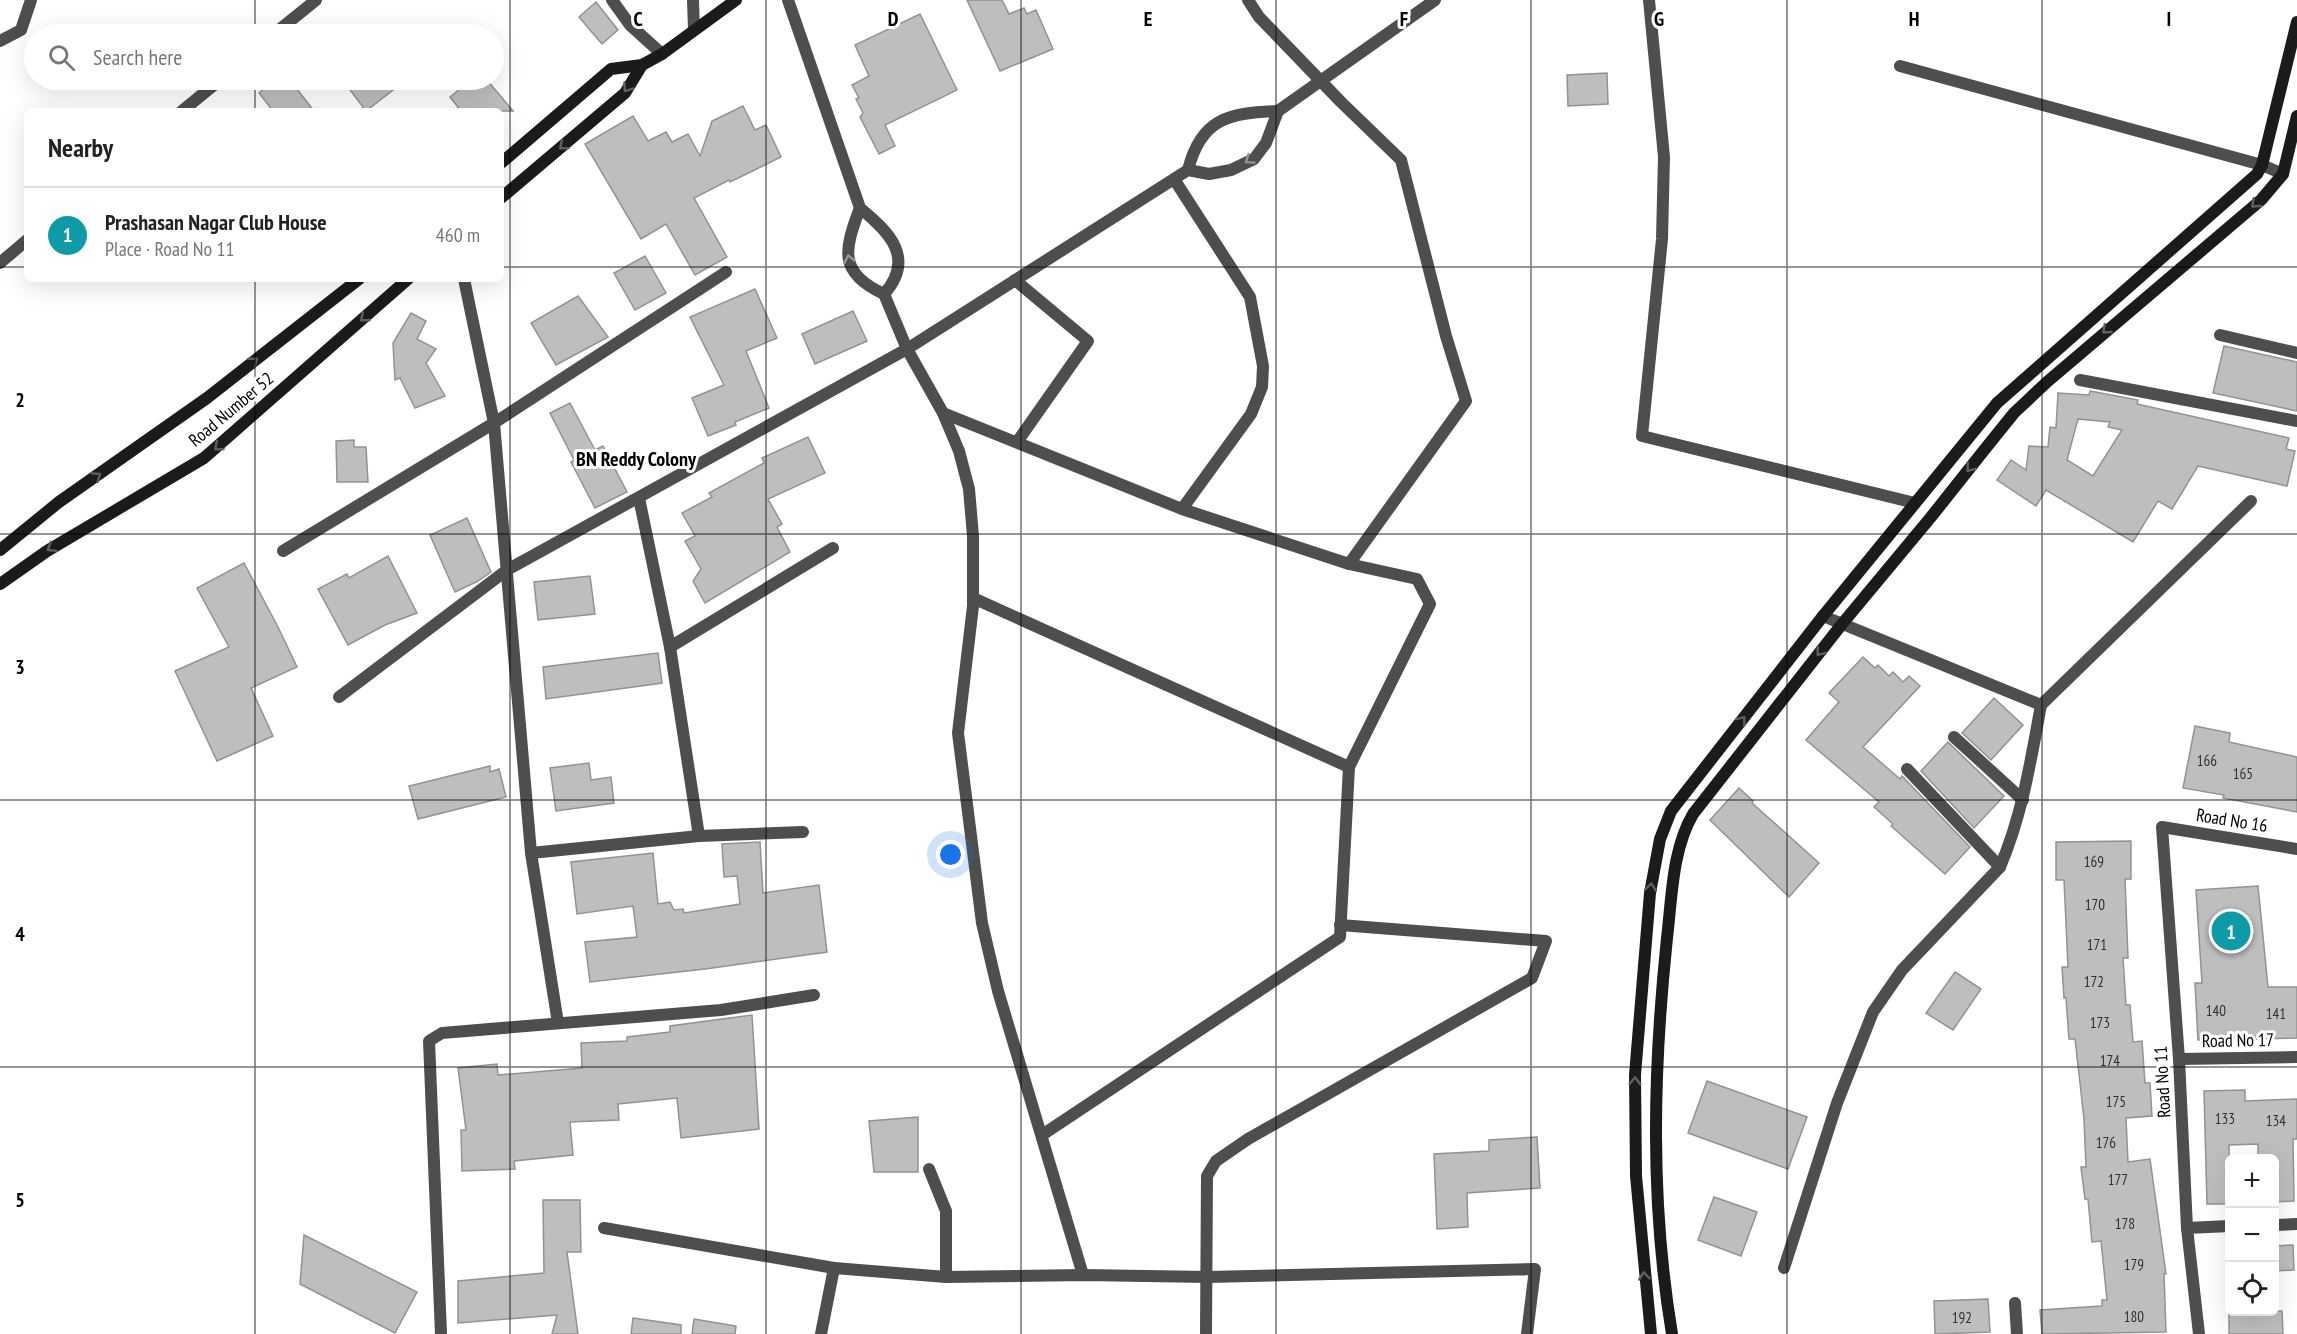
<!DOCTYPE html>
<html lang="en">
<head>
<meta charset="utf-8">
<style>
  :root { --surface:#fff; --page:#f6f6f6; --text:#222; --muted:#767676; --line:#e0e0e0; --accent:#000 }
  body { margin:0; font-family:"PT Sans Narrow",sans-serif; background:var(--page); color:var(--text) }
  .controls { position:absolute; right:18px; bottom:18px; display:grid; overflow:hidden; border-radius:9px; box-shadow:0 6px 24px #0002 }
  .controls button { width:54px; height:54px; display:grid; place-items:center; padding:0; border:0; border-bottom:2px solid var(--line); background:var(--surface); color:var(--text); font:30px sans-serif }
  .you { position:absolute; left:951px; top:855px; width:21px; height:21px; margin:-15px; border:4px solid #fff; border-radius:50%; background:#1a73e8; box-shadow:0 0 0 9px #1a73e833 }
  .badge { display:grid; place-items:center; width:39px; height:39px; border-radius:50%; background:var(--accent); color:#fff; font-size:20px; font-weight:700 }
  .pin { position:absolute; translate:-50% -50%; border:3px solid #fff; box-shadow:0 2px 6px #0006 }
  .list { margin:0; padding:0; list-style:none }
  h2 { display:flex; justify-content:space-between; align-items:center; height:78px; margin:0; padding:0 24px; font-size:26px }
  h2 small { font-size:20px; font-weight:400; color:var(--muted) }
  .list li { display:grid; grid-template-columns:39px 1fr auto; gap:18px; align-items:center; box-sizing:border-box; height:96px; padding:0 24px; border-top:2px solid var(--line) }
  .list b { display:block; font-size:22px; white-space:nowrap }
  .list p { margin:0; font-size:20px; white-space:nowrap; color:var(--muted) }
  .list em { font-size:20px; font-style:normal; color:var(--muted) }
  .icon { flex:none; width:33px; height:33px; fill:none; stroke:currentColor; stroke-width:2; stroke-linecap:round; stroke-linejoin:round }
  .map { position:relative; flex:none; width:2297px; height:1334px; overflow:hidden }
  .search { position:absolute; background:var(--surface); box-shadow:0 6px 24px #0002; left:24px; top:24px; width:480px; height:66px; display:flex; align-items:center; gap:15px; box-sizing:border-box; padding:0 21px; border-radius:33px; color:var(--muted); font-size:22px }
  .panel { position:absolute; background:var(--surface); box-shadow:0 6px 24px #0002; left:24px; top:108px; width:480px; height:174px; border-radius:9px }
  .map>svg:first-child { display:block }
  .building { fill:#bebebe; stroke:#929292; stroke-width:1.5; fill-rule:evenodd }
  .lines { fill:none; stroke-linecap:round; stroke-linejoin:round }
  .street { stroke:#4e4e4e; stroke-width:12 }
  .secondary { stroke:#1b1b1b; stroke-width:12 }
  .oneway { stroke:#5f5f5f }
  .oneway2 { stroke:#959595 }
  .grid { fill:none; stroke:#000; stroke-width:1.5; stroke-opacity:0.55 }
  .labels { text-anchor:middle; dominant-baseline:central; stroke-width:6; stroke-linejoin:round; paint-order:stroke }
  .number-label { font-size:15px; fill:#303030 }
  .street-label { font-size:18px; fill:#000; stroke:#fff }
  .neighbourhood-label { font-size:20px; font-weight:bold; fill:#000; stroke:#fff }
  .grid-label { font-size:20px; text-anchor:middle; font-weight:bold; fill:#000; stroke:#fff; stroke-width:6; stroke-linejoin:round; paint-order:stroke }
</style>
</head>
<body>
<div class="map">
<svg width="2297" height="1334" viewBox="0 0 2297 1334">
  <rect width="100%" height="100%" fill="#fff"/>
  <g class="building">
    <polygon points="967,0 1002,0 1009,14 1024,8 1027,14 1036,10 1053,49 1000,71"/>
    <polygon points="596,2 618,30 602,44 579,17"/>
    <polygon points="920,14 957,90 885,125 895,146 879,154 860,117 863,113 856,99 859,98 852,85 869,76 855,45"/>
    <polygon points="1607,73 1608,104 1568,106 1567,75"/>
    <polygon points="276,80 290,80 314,111 273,111 259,93"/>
    <polygon points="355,80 406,80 366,111 347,86"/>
    <polygon points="471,80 487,80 513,111 461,111 450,97"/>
    <polygon points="743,106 755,130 766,125 781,157 730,182 729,180 694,198 727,257 695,275 666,224 641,239 585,144 633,116 648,141 666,132 672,142 688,134 700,156 712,121"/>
    <polygon points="645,256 666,293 635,310 614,273"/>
    <polygon points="755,289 777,338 746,351 769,408 735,422 736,425 708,436 692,398 724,385 690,317"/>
    <polygon points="578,296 608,337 556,365 531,323"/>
    <polygon points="853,311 867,341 815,364 802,334"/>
    <polygon points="411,313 426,321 417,339 436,349 426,363 445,396 415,408 400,378 395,380 393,343"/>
    <polygon points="2224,346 2297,362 2297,411 2213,393"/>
    <path d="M2090 391 2138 400 2137 404 2289 438 2286 449 2295 451 2287 486 2198 466 2172 509 2158 501 2133 542 2046 490 2036 506 1997 480 2011 460 2026 470 2029 446 2048 447 2050 427 2056 428 2058 393 2089 395ZM2078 419 2110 422 2108 427 2122 430 2093 476 2067 460Z"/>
    <polygon points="570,403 595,450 603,446 627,492 595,508 571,462 574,460 550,413"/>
    <polygon points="808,437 825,473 768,499 782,524 777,527 790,552 705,603 693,581 701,569 685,541 695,536 682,513 712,497 709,493 764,463 762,458"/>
    <polygon points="354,440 354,447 366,447 368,482 337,482 336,441"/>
    <polygon points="467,518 491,572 478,581 455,592 430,535"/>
    <polygon points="388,556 417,613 385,625 348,645 318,589 347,574 349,578"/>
    <polygon points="244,563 278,627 297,667 251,688 273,736 217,761 175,671 229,647 197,588"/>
    <polygon points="590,576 595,614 538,620 534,582"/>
    <polygon points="658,653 662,683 546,699 543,667"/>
    <polygon points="1863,657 1875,668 1878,665 1889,676 1893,672 1903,682 1909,676 1920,686 1863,747 1900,779 1902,776 1970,847 1945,874 1891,826 1893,824 1874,807 1879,802 1806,740 1839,702 1829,693"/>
    <polygon points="1994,698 2023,725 1991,760 1962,733"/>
    <polygon points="2195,726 2230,733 2229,742 2297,757 2297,812 2223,798 2224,795 2183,788"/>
    <polygon points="1948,742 2004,796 1974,828 1921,771"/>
    <polygon points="589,763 591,780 611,777 614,803 556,811 550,768"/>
    <polygon points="490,766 490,772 499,769 506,797 418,819 409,786"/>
    <polygon points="1739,788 1753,801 1752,803 1819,863 1789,897 1710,820"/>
    <polygon points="2131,841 2131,879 2125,879 2128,958 2123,958 2126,1005 2130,1005 2133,1042 2142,1041 2145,1083 2150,1083 2152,1116 2126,1118 2128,1162 2150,1159 2166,1274 2164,1274 2166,1332 2042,1334 2040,1310 2102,1306 2102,1300 2107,1300 2101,1241 2092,1242 2088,1199 2085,1199 2081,1167 2086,1167 2084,1119 2075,1039 2069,1039 2066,998 2064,998 2062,967 2068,967 2064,880 2056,880 2056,842"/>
    <polygon points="760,842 763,893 819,885 827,952 705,969 590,982 585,942 637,937 633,906 577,914 571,862 653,853 658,904 670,902 674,910 683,909 684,913 740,904 737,876 724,877 722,844"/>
    <polygon points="2258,886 2268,987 2297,987 2297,1038 2255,1039 2255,1036 2198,1040 2195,983 2202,983 2196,890"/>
    <polygon points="1955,972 1981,989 1953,1030 1926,1013"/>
    <polygon points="752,1015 759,1129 681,1138 677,1098 618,1104 619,1120 570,1122 573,1155 514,1161 515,1169 462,1171 461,1130 466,1130 458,1068 497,1064 498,1075 582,1068 581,1043 627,1041 627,1037 670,1032 670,1026"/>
    <polygon points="1707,1081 1807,1117 1788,1169 1688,1133"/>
    <polygon points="2245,1090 2245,1101 2297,1099 2297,1139 2293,1139 2294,1201 2274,1202 2274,1158 2258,1158 2258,1144 2229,1145 2229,1204 2207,1204 2204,1091"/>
    <polygon points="918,1117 918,1172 874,1172 869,1121"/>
    <polygon points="1537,1137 1540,1188 1467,1193 1468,1227 1437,1229 1434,1154 1489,1151 1489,1140"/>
    <polygon points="1714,1197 1757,1212 1741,1256 1698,1240"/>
    <polygon points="543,1200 580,1200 581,1252 567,1252 578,1334 552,1334 557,1315 458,1323 458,1281 544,1273"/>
    <polygon points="304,1235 417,1292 395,1333 300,1284"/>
    <polygon points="2293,1245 2294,1270 2274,1271 2274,1246"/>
    <polygon points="1988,1299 1990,1332 1935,1334 1934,1301"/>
    <polygon points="2229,1311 2282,1311 2283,1334 2229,1334"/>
    <polygon points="633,1318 681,1325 681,1334 631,1334"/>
    <polygon points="694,1319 736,1326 735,1334 692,1334"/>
  </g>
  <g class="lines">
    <g class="street">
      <polyline points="612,0 630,25 662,54"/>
      <polyline points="693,0 694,30"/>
      <path d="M788 0 860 208C889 232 916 258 884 294"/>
      <polyline points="1248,0 1259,17 1341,102 1401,160 1446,336 1466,401 1349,564"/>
      <polyline points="1649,0 1664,157 1662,239 1642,436 1915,503"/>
      <polyline points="274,34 316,0"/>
      <polyline points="0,41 21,30 31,0"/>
      <polyline points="1900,66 2262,165 2283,174"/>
      <polyline points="182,111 220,80"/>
      <path d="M1188 170C1201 118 1229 113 1278 111"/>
      <polyline points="1174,179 1250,297 1263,366 1262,387 1251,414 1182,509"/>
      <path d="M860 208C844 250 838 273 884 294L907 349 943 413 959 451 969 489 973 536V606L958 733 982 923 998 991 1083 1275"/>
      <polyline points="0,263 27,240"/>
      <polyline points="464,279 494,423 531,853 558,1023"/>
      <polyline points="1015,280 1088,341 1017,442"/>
      <polyline points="2220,335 2297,353"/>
      <polyline points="2080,380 2297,421"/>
      <polyline points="943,413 1182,509 1349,564 1417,579 1430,604 1349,767 1340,937 1042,1135"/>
      <polyline points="639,498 670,647 699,836"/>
      <polyline points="283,551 494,423 726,272"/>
      <polyline points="973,598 1349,767"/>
      <polyline points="670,647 833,548"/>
      <polyline points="339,697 507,570 907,349 1188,170 1209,174 1231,170 1254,159 1266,143 1278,111 1435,0"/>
      <polyline points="2041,705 2251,501"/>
      <polyline points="1954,737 2023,800"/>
      <polyline points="1907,769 2000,867"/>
      <polyline points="531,853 699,836 803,832"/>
      <polyline points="2179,1059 2297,1057"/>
      <polyline points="929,1169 946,1211 946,1277"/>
      <polyline points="2274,1225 2297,1224"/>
      <polyline points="604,1228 834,1268 946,1277 1083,1275 1208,1277 1535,1269 1527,1334"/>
      <polyline points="2187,1228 2230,1226"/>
      <path d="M1784 1268 1837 1103 1873 1012 1902 970 2000 867C2022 816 2031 760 2041 705L1823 616"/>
      <polyline points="2015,1303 2017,1334"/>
      <polyline points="441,1334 429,1041 442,1033 721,1010 814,995"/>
      <polyline points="821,1334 834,1268"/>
      <polyline points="1206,1334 1207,1176 1216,1161 1248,1139 1532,978 1546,941 1340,925"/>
      <polyline points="2199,1334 2187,1228 2179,1059 2162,827 2297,849"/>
    </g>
    <g class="secondary">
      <polyline points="501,163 611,69 642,65 662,54 736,0"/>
      <polyline points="501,198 625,93 642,65"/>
      <polyline points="0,550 59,502 207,398 359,279"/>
      <polyline points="0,584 47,551 204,458 408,279"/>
      <polyline points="1651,1334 1636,1176 1635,1075 1650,893 1660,839 1671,811 1823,616 1997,403 2257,174 2262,165 2297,22"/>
      <path d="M1672 1334C1650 1201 1653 1072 1667 938 1672 897 1672 850 1693 814L1842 624 1931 517 1985 449 2014 413 2047 382 2261 200 2283 174 2297 116"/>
    </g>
  </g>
  <defs><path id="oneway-chevron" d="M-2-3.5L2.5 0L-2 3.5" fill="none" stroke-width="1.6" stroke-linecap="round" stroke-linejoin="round" transform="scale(1.5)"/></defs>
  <g class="oneway">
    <use href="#oneway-chevron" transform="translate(627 88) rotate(125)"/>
    <use href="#oneway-chevron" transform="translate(563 146) rotate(140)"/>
    <use href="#oneway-chevron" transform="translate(2255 204) rotate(139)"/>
    <use href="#oneway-chevron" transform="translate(364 318) rotate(139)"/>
    <use href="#oneway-chevron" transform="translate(2106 330) rotate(139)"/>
    <use href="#oneway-chevron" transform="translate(254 361) rotate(-38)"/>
    <use href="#oneway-chevron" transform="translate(218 447) rotate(140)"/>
    <use href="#oneway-chevron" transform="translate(1970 468) rotate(128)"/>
    <use href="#oneway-chevron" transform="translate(97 476) rotate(-35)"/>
    <use href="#oneway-chevron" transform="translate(51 548) rotate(148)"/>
    <use href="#oneway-chevron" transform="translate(1820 652) rotate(128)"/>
    <use href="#oneway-chevron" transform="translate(1742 720) rotate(-52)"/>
    <use href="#oneway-chevron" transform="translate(1651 887) rotate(-82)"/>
    <use href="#oneway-chevron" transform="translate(1635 1081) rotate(-88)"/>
    <use href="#oneway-chevron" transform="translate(1644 1276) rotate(-96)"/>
  </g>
  <g class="oneway2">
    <use href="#oneway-chevron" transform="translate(1249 160) rotate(146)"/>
    <use href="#oneway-chevron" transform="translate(849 259) rotate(-101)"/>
  </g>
  <path class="grid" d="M255 0V34M510 0V1334M766 0V1334M1021 0V1334M1276 0V1334M1531 0V1334M1787 0V1334M2042 0V1334M255 80V111M0 267H27M501 267H2297M255 279V1334M0 534H2297M0 800H2297M0 1067H2297"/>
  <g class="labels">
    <g class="number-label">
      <text x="2207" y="760">166</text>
      <text x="2243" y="773">165</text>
      <text x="2094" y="861">169</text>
      <text x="2095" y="904">170</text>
      <text x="2097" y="944">171</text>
      <text x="2094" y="981">172</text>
      <text x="2216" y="1010">140</text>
      <text x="2276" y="1013">141</text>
      <text x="2100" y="1022">173</text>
      <text x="2110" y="1060">174</text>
      <text x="2116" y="1101">175</text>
      <text x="2225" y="1118">133</text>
      <text x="2276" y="1120">134</text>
      <text x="2106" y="1142">176</text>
      <text x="2118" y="1179">177</text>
      <text x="2125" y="1223">178</text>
      <text x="2134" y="1264">179</text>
      <text x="2134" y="1316">180</text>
      <text x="1962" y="1317">192</text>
    </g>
    <g class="street-label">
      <text transform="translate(231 409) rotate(-40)">Road Number 52</text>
      <text transform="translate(2232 820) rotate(9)">Road No 16</text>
      <text transform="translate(2238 1040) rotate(-1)">Road No 17</text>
      <text transform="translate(2162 1082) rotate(-93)">Road No 11</text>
    </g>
    <g class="neighbourhood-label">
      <text x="636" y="459">BN Reddy Colony</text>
    </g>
  </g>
  <g class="grid-label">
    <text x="638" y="26">C</text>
    <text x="893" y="26">D</text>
    <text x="1148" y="26">E</text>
    <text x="1404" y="26">F</text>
    <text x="1659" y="26">G</text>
    <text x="1914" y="26">H</text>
    <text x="2169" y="26">I</text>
    <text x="20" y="407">2</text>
    <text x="20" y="674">3</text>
    <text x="20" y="941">4</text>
    <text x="20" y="1207">5</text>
  </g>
</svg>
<div class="controls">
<button>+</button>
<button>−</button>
<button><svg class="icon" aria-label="locate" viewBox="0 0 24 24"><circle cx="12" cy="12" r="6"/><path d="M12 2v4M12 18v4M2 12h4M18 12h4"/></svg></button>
</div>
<div class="you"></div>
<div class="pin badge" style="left:2231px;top:931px;background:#0f9aa8">1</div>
<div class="search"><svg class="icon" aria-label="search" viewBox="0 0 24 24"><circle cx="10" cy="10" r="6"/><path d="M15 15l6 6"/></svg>Search here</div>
<section class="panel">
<h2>Nearby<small></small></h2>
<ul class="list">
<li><span class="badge" style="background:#0f9aa8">1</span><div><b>Prashasan Nagar Club House</b><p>Place · Road No 11</p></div><em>460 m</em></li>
</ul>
</section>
</div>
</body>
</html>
